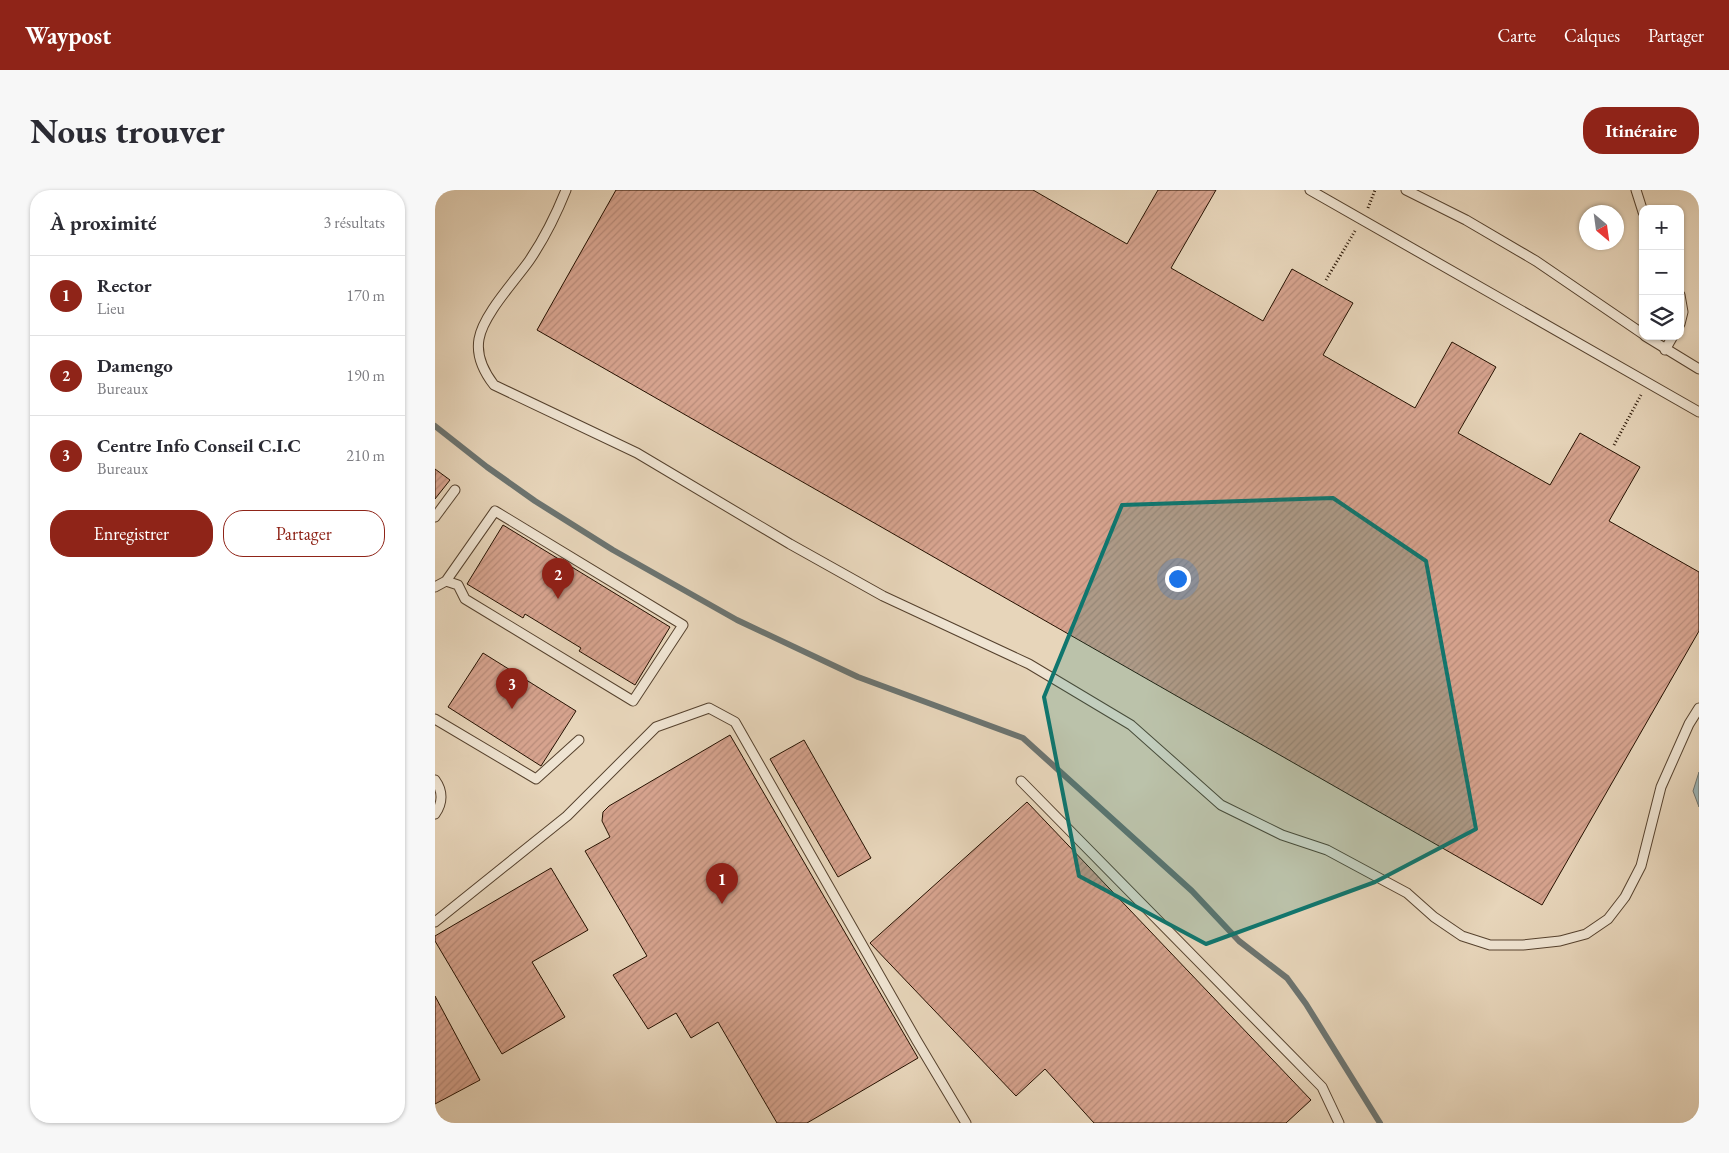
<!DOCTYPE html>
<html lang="fr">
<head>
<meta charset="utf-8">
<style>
  :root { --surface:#fff; --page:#f7f7f7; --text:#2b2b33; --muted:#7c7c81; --line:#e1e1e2; --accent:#8f2418 }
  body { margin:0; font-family:"EB Garamond",serif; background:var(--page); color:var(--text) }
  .controls { position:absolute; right:15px; top:15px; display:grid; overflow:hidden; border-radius:10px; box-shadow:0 1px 4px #0004 }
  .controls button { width:45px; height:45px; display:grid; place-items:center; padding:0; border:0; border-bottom:1px solid var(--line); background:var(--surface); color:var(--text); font:25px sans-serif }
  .compass { position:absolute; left:1144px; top:15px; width:45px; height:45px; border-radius:50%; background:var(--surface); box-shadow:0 1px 4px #0004; rotate:151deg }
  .you { position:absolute; left:742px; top:388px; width:18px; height:18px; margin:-12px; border:4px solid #fff; border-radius:50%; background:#1a73e8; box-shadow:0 0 0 8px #1a73e833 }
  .badge { display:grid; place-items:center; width:32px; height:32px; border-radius:50%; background:var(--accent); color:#fff; font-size:16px; font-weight:700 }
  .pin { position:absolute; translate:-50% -41px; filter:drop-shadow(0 1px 2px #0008) }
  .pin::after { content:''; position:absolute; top:26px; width:18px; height:15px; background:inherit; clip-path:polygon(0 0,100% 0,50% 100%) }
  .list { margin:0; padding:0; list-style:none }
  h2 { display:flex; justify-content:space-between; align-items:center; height:65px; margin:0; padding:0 20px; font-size:21px }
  h2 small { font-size:16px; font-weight:400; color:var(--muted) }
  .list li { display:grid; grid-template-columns:32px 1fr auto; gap:15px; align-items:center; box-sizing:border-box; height:80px; padding:0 20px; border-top:1px solid var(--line) }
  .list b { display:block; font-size:19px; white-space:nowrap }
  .list p { margin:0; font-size:16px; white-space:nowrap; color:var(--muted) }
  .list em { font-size:16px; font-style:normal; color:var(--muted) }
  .actions { display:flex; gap:10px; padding:15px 20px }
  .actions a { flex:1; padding:11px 0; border:1px solid var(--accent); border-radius:20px; text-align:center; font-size:18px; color:var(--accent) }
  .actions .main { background:var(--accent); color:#fff }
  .icon { flex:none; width:28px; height:28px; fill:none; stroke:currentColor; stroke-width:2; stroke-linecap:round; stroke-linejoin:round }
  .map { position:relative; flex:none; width:1264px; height:933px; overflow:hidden; border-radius:20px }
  header { display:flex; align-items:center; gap:30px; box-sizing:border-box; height:70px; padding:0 25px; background:var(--accent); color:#fff }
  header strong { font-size:24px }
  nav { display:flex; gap:28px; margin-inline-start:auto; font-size:18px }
  .intro { display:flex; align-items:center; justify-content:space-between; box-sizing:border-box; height:120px; padding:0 30px }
  h1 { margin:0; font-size:35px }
  .button { padding:12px 22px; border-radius:20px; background:var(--accent); color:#fff; font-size:18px; font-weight:700 }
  main { display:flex; gap:30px; padding:0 30px }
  aside { flex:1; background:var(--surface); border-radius:20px; box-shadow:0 1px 4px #0004 }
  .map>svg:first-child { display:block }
  .water { fill:#9bb6ba; stroke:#6c7470 }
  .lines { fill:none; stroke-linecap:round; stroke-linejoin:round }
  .stream { stroke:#6c7470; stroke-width:6 }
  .building { fill:url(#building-hatch); stroke:#251100 }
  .service-casing { stroke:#56422e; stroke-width:11 }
  .path { stroke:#251100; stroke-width:3; stroke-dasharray:1 2.5; stroke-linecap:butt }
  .service { stroke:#efe4d2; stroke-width:9 }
  .marked { fill:#0f766e; fill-opacity:0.2; stroke:#0f766e; stroke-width:4; stroke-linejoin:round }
</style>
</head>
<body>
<header>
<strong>Waypost</strong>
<nav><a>Carte</a><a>Calques</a><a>Partager</a></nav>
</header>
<div class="intro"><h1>Nous trouver</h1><a class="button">Itinéraire</a></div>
<main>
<aside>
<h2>À proximité<small>3 résultats</small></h2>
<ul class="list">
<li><span class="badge">1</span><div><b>Rector</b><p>Lieu</p></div><em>170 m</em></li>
<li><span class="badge">2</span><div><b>Damengo</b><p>Bureaux</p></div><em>190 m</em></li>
<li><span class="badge">3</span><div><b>Centre Info Conseil C.I.C</b><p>Bureaux</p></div><em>210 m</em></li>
</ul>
<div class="actions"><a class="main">Enregistrer</a><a>Partager</a></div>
</aside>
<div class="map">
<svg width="1264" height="933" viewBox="0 0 1264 933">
  <defs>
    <pattern id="building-hatch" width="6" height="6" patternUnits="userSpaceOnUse" patternTransform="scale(1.25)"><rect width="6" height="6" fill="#d6a38e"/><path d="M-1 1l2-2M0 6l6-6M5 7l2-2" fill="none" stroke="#b88b79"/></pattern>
  </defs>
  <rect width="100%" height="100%" fill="#e7d5ba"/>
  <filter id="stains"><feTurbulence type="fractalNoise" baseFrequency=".004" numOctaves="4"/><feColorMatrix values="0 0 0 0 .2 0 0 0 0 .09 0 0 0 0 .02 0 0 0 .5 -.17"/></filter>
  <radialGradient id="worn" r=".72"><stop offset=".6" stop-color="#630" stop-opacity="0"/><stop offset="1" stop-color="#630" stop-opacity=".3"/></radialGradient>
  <polygon class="water" points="1264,582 1264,617 1258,601"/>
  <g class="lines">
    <polyline class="stream" points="0,236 52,277 100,311 178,360 302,430 423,487 588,548 757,701 804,751 852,788 871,814 945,933"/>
  </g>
  <g class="building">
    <polygon points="181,0 598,0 692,54 723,0 781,0 736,78 828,131 857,79 918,113 888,165 980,218 1017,152 1061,177 1023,243 1115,295 1145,243 1205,277 1174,331 1264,382 1264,441 1107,715 102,140"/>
    <polygon points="0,279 15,290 0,309"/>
    <polygon points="68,335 235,437 200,495 144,461 146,458 90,424 88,428 32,394"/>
    <polygon points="48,463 141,521 106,576 13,517"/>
    <polygon points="295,545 483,868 372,933 342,933 283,832 256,848 241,823 213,839 178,785 212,766 150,661 175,647 167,631 168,622 174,616"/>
    <polygon points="369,550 436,668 403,687 335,569"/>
    <polygon points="592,612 876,910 851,933 659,933 610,879 581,906 435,753"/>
    <polygon points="116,678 153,740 97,772 130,827 67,864 0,751 0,746"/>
    <polygon points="0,806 45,890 0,914"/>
  </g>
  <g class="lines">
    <defs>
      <g id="service">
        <path d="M131 0C121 25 109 49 94 71 79 92 48 125 44 149 41 166 49 182 59 195L202 263 355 354 448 406 594 474 696 535 786 615 847 645 892 660 972 703 999 727 1027 746 1055 755H1088L1125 751 1151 744 1173 729 1190 707 1206 676 1226 597 1254 534 1264 518"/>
        <polyline points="875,0 1264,222"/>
        <polyline points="971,0 1031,30 1101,71 1208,144"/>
        <polyline points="1201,0 1208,22"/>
        <polyline points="1245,105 1248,122 1245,134"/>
        <polyline points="1210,146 1264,179"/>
        <polyline points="1230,160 1238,146"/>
        <polyline points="0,327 20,300"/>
        <polyline points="0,397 11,391 60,321 248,435 198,511 30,409 23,395 11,391"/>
        <polyline points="0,529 101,589 144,550"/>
        <path d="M0 590C8 601 8 613 0 624"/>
        <polyline points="586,591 887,897 904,933"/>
        <polyline points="0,732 132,626 221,537 274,518 300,532 482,851 531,933"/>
      </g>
    </defs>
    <use href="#service" class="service-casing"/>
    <g class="path">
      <polyline points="933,18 940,0"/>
      <polyline points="891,90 920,41"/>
      <polyline points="1179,255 1206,205"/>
    </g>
    <use href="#service" class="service"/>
  </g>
  <path class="marked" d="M898 308 991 371 1041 639 940 692 771 754 644 686 609 507 687 315Z"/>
  <rect width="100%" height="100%" filter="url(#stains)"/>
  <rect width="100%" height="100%" fill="url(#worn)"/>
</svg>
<div class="controls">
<button>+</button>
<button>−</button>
<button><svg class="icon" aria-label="layers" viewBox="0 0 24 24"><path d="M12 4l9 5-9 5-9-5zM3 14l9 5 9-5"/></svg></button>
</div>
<svg class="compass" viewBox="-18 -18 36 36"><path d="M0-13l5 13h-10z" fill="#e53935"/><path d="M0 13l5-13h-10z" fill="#7c7c81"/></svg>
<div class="you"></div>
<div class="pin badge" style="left:287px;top:714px">1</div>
<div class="pin badge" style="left:123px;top:409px">2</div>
<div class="pin badge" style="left:77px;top:519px">3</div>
</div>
</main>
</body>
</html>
